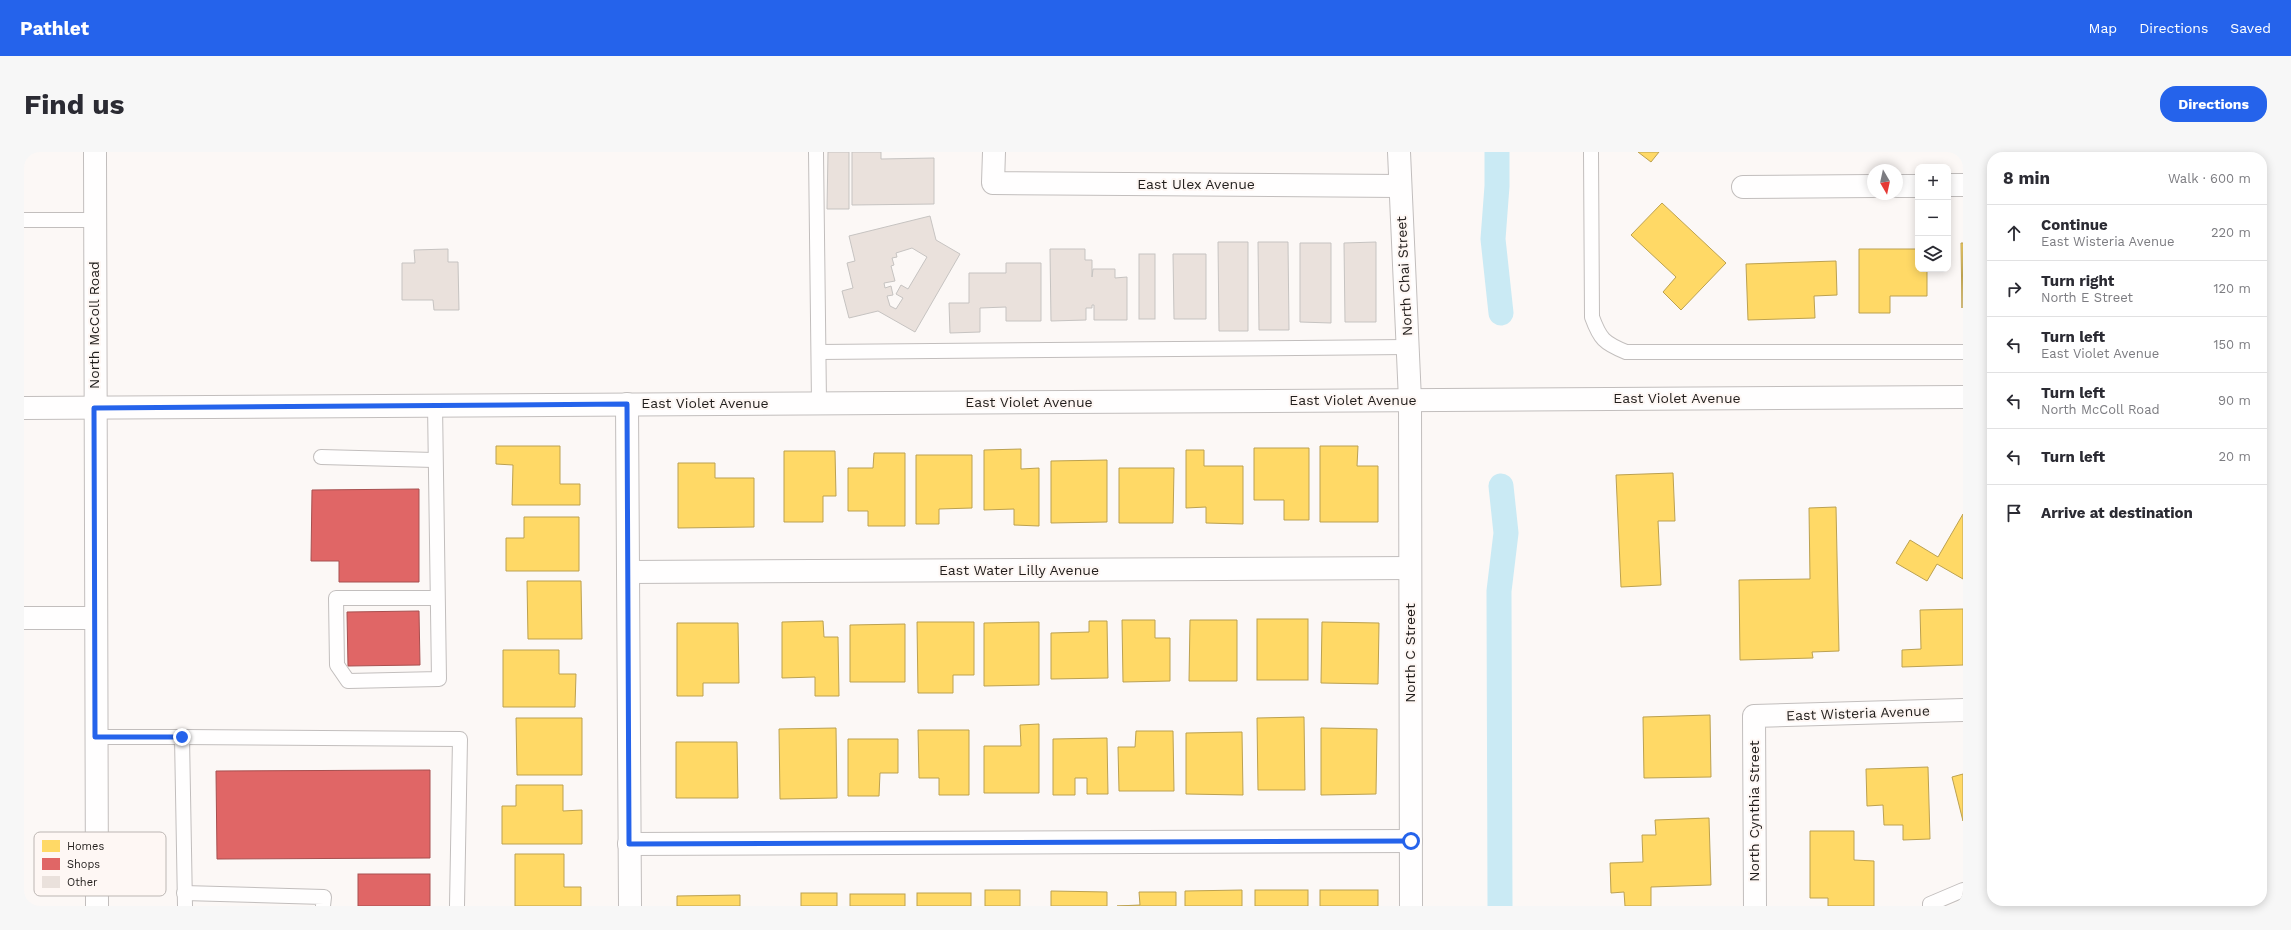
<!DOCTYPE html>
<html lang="en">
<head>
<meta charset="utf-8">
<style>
  :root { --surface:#fff; --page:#f7f7f7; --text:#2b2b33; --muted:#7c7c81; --line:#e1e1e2; --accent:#2563eb }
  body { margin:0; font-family:"Work Sans",sans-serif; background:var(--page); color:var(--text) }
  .controls { position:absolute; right:12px; top:12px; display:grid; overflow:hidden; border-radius:8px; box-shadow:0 2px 10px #0003 }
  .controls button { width:36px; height:36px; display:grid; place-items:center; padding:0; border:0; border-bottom:1px solid var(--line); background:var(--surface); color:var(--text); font:20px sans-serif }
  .compass { position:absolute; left:1843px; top:12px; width:36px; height:36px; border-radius:50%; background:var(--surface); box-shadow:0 2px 10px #0003; rotate:171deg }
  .stop { position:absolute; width:12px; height:12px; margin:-9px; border:3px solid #2563eb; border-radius:50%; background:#fff }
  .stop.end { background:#2563eb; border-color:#fff; box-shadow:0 1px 4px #0008 }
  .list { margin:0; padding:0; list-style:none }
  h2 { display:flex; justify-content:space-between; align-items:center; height:52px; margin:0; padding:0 16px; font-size:17px }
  h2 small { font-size:13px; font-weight:400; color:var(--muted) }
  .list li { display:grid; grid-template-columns:26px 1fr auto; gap:12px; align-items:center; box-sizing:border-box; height:56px; padding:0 16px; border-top:1px solid var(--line) }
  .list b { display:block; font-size:15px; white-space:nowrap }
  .list p { margin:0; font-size:13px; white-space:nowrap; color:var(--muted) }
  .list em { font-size:13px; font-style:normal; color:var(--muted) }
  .icon { flex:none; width:22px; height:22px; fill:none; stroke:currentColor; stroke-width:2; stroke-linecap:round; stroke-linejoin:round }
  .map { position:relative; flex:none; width:1939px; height:754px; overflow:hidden; border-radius:16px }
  header { display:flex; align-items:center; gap:24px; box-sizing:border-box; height:56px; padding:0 20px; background:var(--accent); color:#fff }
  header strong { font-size:19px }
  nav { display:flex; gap:22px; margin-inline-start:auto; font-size:14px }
  .intro { display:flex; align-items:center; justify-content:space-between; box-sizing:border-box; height:96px; padding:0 24px }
  h1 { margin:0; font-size:28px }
  .button { padding:10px 18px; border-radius:16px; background:var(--accent); color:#fff; font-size:14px; font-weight:700 }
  main { display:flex; gap:24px; padding:0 24px }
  aside { flex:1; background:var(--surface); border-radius:16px; box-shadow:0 2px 10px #0003 }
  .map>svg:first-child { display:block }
  .homes { fill:#ffd966; stroke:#bca150 }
  .shops { fill:#e06666; stroke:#a75050 }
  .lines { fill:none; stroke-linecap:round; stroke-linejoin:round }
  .canal { stroke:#caeaf4; stroke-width:25 }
  .building { fill:#eae1dc; stroke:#c6c3c1; fill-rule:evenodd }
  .service-casing { stroke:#c2bebd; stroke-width:16 }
  .minor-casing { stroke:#c2bebd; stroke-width:24 }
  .tertiary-casing { stroke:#c2bebd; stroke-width:24 }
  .secondary-casing { stroke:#c2bebd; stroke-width:24 }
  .service { stroke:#fffefe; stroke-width:14 }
  .minor { stroke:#fffefe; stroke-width:22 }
  .tertiary { stroke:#fffefe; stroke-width:22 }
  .secondary { stroke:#fffefe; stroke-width:22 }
  .route { stroke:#2563eb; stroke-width:5 }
  .labels { text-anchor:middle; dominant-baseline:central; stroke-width:4; stroke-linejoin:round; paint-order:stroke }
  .street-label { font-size:14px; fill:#211d1b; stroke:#fef7f4 }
  .key { fill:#fef7f4; stroke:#bcb6b3; stroke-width:1 }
  .key-label { font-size:11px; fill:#211d1b }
</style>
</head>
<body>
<header>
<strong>Pathlet</strong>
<nav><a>Map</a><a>Directions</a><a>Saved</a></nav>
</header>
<div class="intro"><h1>Find us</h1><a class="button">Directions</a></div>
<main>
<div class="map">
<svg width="1939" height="754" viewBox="0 0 1939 754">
  <rect width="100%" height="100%" fill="#fcf8f6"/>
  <g class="homes">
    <polygon points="1614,0 1635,0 1627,10"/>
    <polygon points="1638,51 1702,111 1657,158 1639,140 1652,125 1607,83"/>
    <polygon points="1937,91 1939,91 1938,156"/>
    <polygon points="1835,97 1894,97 1894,117 1903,117 1903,144 1866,144 1866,161 1835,161"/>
    <polygon points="1812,109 1813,143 1790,144 1791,166 1724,168 1722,112"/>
    <polygon points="472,294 536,294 536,332 556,332 556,353 488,353 489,313 472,312"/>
    <polygon points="1296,294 1334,294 1333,314 1354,314 1354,370 1296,370"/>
    <polygon points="1230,296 1285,296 1285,368 1260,368 1260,348 1230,348"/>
    <polygon points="997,297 997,317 1015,316 1015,374 990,373 990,357 960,358 960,298"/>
    <polygon points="1162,298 1180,298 1180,314 1219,314 1219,372 1182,371 1182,355 1162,356"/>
    <polygon points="760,299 811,299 812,344 799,344 799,370 760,370"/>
    <polygon points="850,301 881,301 881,374 844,374 844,359 824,359 824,316 849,316"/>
    <polygon points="892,303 948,303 948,356 915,357 915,372 892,372"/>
    <polygon points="1083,308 1083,370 1027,371 1027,309"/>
    <polygon points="654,311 691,311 691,326 730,326 730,375 654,376"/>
    <polygon points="1095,316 1150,316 1149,371 1095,371"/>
    <polygon points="1649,321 1651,369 1634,369 1637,433 1597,435 1592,323"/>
    <polygon points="1812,355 1815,499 1788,500 1789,506 1716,508 1715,428 1786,427 1785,356"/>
    <polygon points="1939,362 1939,427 1913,412 1903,429 1872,411 1886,388 1914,405"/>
    <polygon points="500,365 555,365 555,419 482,419 482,386 500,386"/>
    <polygon points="503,429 557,429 558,487 504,487"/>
    <polygon points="1939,457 1939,513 1878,515 1878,498 1897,497 1896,458"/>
    <rect x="1233" y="467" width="51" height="61"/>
    <polygon points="1098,468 1131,468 1131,486 1146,486 1146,529 1099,530"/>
    <polygon points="1166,468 1213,468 1213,529 1165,529"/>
    <polygon points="799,469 800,485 814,485 815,544 791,544 791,525 758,526 758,470"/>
    <polygon points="1065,469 1083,469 1084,526 1027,527 1027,481 1065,480"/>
    <polygon points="893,470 950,470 950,523 929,523 929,541 894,541"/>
    <polygon points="1015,470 1015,533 960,534 960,471"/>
    <polygon points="1298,470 1355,471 1354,532 1297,531"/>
    <polygon points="653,471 714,471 715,531 679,531 679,544 653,544"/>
    <polygon points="881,472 881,530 826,530 826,473"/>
    <polygon points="479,498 535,498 535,522 552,522 551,555 479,555"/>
    <polygon points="1686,563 1687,625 1620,626 1619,565"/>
    <polygon points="1280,565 1281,638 1234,638 1233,566"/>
    <polygon points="492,566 558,566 558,623 493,623"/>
    <polygon points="1015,572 1015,641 960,641 960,594 997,594 996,573"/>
    <polygon points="812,576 813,646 756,647 755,577"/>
    <polygon points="1297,576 1353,577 1352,642 1297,643"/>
    <polygon points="894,578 945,578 945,643 915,643 915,626 895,626"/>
    <polygon points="1112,579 1149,579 1150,639 1095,639 1094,595 1111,595"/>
    <polygon points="1218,580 1219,643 1162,642 1162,581"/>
    <polygon points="1083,586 1084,642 1063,642 1063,626 1051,626 1051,643 1029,643 1029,587"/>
    <polygon points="824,587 874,587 874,621 856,621 855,644 824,644"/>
    <polygon points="652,590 713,590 714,646 652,646"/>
    <polygon points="1904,615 1906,687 1879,688 1879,673 1860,673 1859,653 1843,654 1842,617"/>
    <polygon points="1939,622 1939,669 1928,625"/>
    <polygon points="492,633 539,633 539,659 558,658 558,692 478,692 478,654 492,654"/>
    <polygon points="1685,666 1687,733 1627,735 1627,754 1601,754 1600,740 1587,741 1586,711 1619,710 1618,683 1632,683 1631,668"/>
    <polygon points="1786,679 1830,679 1830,708 1850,709 1850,754 1804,754 1804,746 1786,746"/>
    <polygon points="491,702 540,702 540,735 557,735 557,754 491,754"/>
    <rect x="961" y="738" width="35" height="16"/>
    <polygon points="1218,738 1218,754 1161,754 1161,739"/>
    <rect x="1231" y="738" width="53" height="16"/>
    <rect x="1296" y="738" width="58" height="16"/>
    <polygon points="1027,739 1083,740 1083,754 1027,754"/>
    <polygon points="1115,740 1152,740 1152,754 1093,754 1116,753"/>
    <rect x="777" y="741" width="36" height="13"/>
    <rect x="893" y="741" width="54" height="13"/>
    <rect x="826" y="742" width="55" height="12"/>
    <polygon points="716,743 716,754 653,754 653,744"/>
  </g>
  <g class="shops">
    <polygon points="395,337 395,430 315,430 315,409 287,409 288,338"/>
    <polygon points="395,459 396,513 324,514 323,460"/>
    <polygon points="406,618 406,706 193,707 192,619"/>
    <rect x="334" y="722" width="72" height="32"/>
  </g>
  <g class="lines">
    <g class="canal">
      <polyline points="1473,0 1473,34 1469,87 1477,161"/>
      <polyline points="1476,754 1475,439 1482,381 1477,334"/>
    </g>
  </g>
  <g class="building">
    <polygon points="804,0 825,0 825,57 803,57"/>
    <polygon points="828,0 857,0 857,7 910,6 910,52 828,53"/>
    <path d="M906 64 912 88 936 102 891 180 854 159 825 166 818 139 829 136 823 111 831 109 825 84ZM888 96 903 105 884 137 877 133 872 142 879 146 872 157 866 154 863 144 869 143 867 134 861 136 860 131 871 129 867 114 870 113 868 106 873 105 872 101Z"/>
    <polygon points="1194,90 1224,90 1224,179 1195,179"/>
    <polygon points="1234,90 1264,90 1265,178 1235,178"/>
    <polygon points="1352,90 1352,170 1321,170 1320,91"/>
    <polygon points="1276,91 1307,91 1307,171 1276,170"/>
    <polygon points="424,97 424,110 434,110 435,158 410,158 409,148 378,148 378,111 391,111 390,98"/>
    <polygon points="1026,97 1061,97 1061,108 1068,108 1068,125 1069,117 1091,117 1091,126 1103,125 1103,168 1070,168 1070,153 1068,153 1068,156 1062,156 1062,168 1027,169"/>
    <rect x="1115" y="102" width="16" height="65"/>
    <polygon points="1149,102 1182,102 1182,167 1150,167"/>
    <polygon points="982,111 1017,111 1017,169 982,169 982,155 956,156 956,180 926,181 925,151 945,151 945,121 982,121"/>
  </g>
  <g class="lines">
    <defs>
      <g id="service">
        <polyline points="792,0 795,250"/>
        <path d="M1567 0 1568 165C1576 187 1580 191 1602 200H1939"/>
        <polyline points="0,68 70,68"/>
        <polyline points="795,200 1383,195"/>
        <polyline points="411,253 415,527 324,529 313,513 312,446 413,446"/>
        <polyline points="297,305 410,308"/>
        <polyline points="71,585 158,585 161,754"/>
        <polyline points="158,585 436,587 433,754"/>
        <polyline points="160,741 300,745 299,754"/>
        <polyline points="1906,754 1906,752 1939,738"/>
      </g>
      <g id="minor">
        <polyline points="970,0 969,31 1375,34"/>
        <polyline points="1375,0 1386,248 1387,754"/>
        <polyline points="1924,33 1939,33"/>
        <polyline points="1873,34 1894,34"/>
        <polyline points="1719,35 1849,34"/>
        <polyline points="603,252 606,754"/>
        <polyline points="605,420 1386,416"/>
        <polyline points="0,466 70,466"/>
        <polyline points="605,692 1387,689"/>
        <polyline points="1731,754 1730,564 1939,558"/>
      </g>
      <polyline id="tertiary" points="0,256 1939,245"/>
      <polyline id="secondary" points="71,0 73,754"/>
    </defs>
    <use href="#service" class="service-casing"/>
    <use href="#minor" class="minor-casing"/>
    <use href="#tertiary" class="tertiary-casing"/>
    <use href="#secondary" class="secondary-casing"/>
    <use href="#service" class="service"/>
    <use href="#minor" class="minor"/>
    <use href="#tertiary" class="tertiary"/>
    <use href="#secondary" class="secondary"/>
  </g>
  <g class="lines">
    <polyline class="route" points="158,585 71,585 70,256 603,252 605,692 1387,689"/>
  </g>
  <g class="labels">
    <g class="street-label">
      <text x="1172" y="32">East Ulex Avenue</text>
      <text transform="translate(1380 124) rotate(-93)">North Chai Street</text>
      <text transform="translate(70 173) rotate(-90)">North McColl Road</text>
      <text x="1653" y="246">East Violet Avenue</text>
      <text x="1329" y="248">East Violet Avenue</text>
      <text x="1005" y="250">East Violet Avenue</text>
      <text x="681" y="251">East Violet Avenue</text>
      <text x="995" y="418">East Water Lilly Avenue</text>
      <text transform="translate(1386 501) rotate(-90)">North C Street</text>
      <text transform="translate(1834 561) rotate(-2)">East Wisteria Avenue</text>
      <text transform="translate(1730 659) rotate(-90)">North Cynthia Street</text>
    </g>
  </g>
  <rect x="10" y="680" width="132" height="64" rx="6" class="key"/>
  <rect x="18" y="688" width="18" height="12" fill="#ffd966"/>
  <rect x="18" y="706" width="18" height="12" fill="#e06666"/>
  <rect x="18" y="724" width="18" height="12" fill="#eae1dc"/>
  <g class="key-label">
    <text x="43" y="698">Homes</text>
    <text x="43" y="716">Shops</text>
    <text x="43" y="734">Other</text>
  </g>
</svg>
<div class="controls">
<button>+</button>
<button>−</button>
<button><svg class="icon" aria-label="layers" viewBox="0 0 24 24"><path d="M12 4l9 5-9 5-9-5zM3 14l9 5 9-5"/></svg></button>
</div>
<svg class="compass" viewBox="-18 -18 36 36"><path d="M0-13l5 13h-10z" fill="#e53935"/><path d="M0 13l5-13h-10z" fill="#7c7c81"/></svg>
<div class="stop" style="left:1387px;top:689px"></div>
<div class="stop end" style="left:158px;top:585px"></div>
</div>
<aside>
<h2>8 min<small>Walk · 600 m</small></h2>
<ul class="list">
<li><svg class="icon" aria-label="ahead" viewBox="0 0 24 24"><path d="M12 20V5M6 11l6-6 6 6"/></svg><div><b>Continue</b><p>East Wisteria Avenue</p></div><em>220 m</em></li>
<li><svg class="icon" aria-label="right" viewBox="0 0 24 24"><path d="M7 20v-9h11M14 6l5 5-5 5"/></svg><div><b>Turn right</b><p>North E Street</p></div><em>120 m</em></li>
<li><svg class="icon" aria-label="left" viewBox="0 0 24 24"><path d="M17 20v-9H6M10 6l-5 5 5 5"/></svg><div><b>Turn left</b><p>East Violet Avenue</p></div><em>150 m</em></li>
<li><svg class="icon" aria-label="left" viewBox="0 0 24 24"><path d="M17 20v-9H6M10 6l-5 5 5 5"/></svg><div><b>Turn left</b><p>North McColl Road</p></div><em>90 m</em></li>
<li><svg class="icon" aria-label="left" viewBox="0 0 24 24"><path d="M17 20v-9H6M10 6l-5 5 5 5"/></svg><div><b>Turn left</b></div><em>20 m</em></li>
<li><svg class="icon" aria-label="arrive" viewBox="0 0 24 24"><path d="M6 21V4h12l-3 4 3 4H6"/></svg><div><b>Arrive at destination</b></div></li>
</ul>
</aside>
</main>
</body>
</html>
